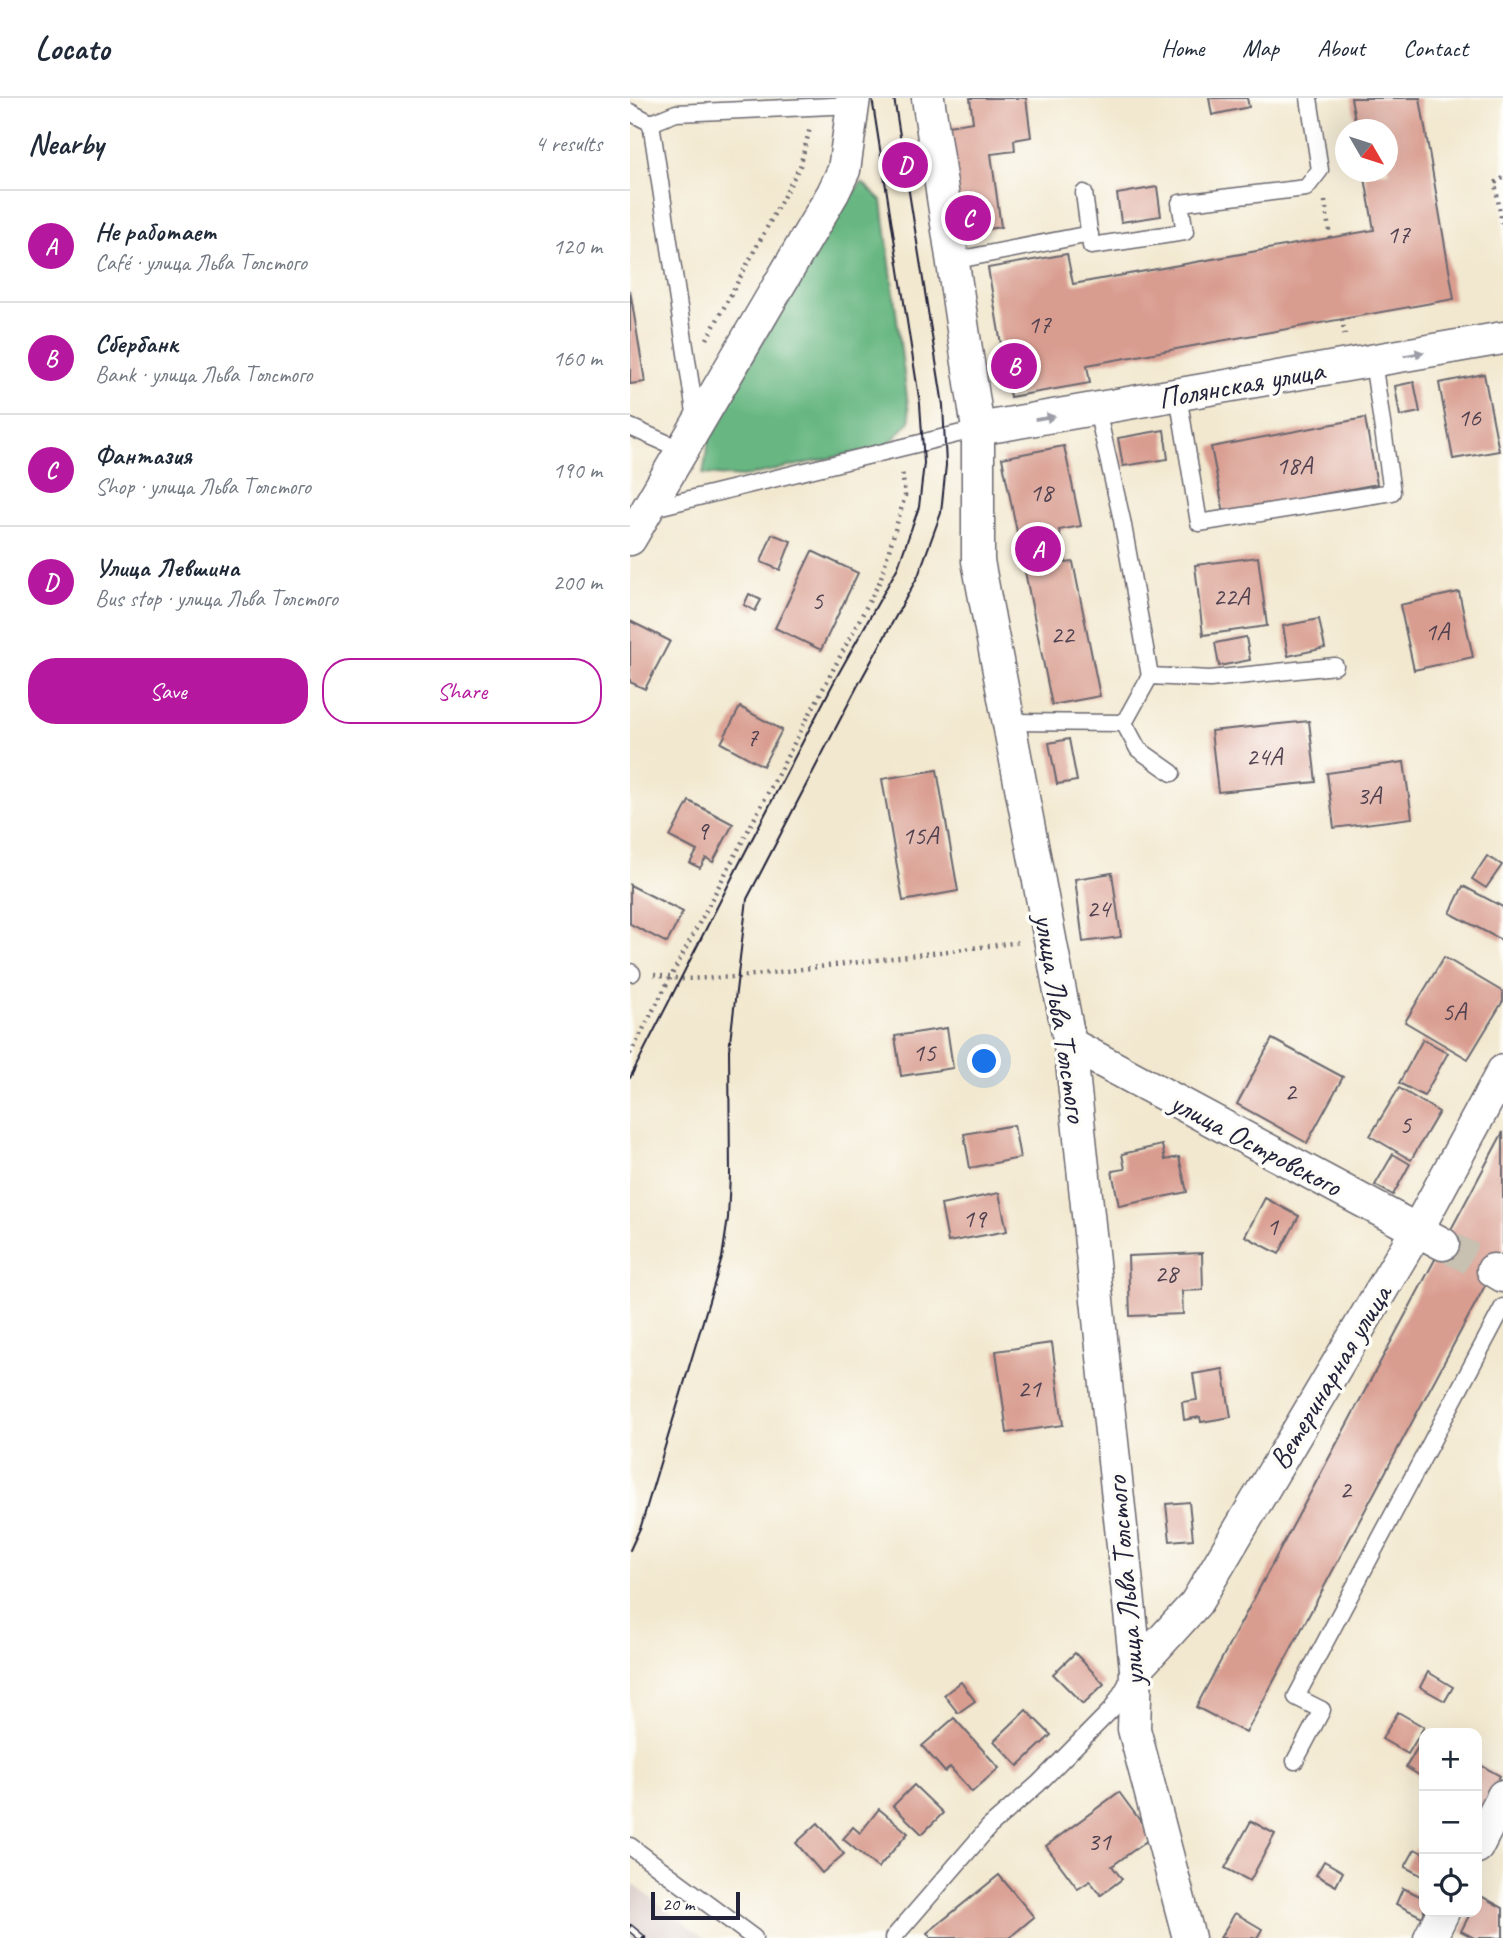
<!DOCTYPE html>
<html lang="en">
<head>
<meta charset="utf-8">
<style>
  :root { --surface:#fff; --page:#f2f2f3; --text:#1f2937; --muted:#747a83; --line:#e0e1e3; --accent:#b5179e }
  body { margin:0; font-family:Caveat,sans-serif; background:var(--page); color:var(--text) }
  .controls { position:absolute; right:21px; bottom:21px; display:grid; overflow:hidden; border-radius:14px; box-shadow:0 7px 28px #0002 }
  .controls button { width:63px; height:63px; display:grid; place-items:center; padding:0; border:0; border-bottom:2px solid var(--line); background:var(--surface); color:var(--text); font:35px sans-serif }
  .compass { position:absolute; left:705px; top:21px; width:63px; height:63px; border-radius:50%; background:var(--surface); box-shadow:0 7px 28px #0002; rotate:129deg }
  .scale { position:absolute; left:21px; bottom:18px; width:89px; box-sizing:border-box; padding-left:7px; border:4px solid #22223b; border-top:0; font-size:19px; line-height:24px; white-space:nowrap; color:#22223b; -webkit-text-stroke:5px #fdfcf7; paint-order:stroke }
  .you { position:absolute; left:355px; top:964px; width:24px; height:24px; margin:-18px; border:5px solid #fff; border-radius:50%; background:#1a73e8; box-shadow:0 0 0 10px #1a73e833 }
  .badge { display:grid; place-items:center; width:46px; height:46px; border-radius:50%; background:var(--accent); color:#fff; font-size:23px; font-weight:700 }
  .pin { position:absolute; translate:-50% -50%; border:4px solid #fff; box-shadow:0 2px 7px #0006 }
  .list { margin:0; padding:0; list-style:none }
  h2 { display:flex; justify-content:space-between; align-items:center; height:91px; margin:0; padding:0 28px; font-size:30px }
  h2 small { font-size:23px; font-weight:400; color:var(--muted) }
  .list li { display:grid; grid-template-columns:46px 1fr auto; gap:21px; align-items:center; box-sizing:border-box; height:112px; padding:0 28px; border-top:2px solid var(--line) }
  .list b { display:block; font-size:26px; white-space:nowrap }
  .list p { margin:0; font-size:23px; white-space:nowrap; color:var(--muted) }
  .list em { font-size:23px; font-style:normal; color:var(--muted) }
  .actions { display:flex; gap:14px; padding:21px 28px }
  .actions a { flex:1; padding:16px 0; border:2px solid var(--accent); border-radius:28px; text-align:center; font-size:24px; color:var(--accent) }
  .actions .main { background:var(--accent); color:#fff }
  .icon { flex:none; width:38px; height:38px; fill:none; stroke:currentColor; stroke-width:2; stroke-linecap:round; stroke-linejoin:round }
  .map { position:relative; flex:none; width:873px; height:1840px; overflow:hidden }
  header { display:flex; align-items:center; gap:42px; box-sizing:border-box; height:98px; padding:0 35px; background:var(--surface); border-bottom:2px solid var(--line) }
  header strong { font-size:33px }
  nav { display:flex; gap:38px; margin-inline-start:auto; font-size:24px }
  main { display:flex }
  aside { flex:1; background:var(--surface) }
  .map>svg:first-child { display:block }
  .industrial { fill:#d1bfbd }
  .forest { fill:#68b782; stroke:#456c5e; stroke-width:2 }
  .building { fill:#d99d90 }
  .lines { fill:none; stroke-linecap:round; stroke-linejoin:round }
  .minor-tunnel { stroke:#c8c0b1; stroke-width:32; stroke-dasharray:32 16; stroke-linecap:butt }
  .service-casing { stroke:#6b676f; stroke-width:19 }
  .minor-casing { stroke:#6b676f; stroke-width:35 }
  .path { stroke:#6b676f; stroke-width:4.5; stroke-dasharray:2 5; stroke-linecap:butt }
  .service { stroke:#fff; stroke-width:16 }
  .minor { stroke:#fff; stroke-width:32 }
  .tram { stroke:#22223b; stroke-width:2 }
  .rail-casing { stroke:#22223b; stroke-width:8 }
  .rail { stroke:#fdfcf7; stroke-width:5; stroke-dasharray:16; stroke-linecap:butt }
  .oneway { fill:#9c9ca7 }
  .labels { text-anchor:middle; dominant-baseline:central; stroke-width:7; stroke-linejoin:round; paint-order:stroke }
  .number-label { font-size:26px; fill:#504150 }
  .street-label { font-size:30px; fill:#22223b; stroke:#fdfcf7 }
</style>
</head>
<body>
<header>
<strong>Locato</strong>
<nav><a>Home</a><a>Map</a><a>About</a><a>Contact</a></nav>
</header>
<main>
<aside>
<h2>Nearby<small>4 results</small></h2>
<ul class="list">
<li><span class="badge">A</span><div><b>Не работает</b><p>Café · улица Льва Толстого</p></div><em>120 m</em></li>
<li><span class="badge">B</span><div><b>Сбербанк</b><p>Bank · улица Льва Толстого</p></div><em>160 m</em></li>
<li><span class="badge">C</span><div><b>Фантазия</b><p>Shop · улица Льва Толстого</p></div><em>190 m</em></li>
<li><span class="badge">D</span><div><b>Улица Левшина</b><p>Bus stop · улица Льва Толстого</p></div><em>200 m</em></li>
</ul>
<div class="actions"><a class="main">Save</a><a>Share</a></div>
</aside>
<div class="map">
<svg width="873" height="1840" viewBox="0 0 873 1840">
  <rect width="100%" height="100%" fill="#fdfcf7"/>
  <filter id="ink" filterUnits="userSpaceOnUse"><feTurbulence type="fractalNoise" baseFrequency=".0143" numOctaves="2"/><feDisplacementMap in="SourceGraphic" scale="14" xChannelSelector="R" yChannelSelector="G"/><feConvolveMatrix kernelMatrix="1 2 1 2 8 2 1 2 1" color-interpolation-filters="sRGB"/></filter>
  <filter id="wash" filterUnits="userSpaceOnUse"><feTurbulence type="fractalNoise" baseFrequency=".00686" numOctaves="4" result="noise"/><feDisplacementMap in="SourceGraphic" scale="28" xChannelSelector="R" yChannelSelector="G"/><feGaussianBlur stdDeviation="1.57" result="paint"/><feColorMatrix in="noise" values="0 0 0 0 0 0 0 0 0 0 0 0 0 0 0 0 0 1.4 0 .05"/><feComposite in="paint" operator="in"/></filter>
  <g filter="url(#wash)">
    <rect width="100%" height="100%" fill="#f2e8cf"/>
    <polygon class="industrial" points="0,1784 74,1840 0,1840"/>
    <polygon class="forest" points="232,84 252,103 280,323 257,348 112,379 73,376 80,336 202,122"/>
    <g id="blocks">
      <g class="building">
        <polygon points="340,0 396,0 401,39 384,42 385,53 361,56 371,129 332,135 318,28 343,24"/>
        <polygon points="579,0 617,0 619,9 582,17"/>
        <polygon points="721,0 790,0 824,201 457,267 460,285 380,299 358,170 437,156 443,186 744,132 734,74 758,74 758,32 727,32"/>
        <polygon points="527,89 531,118 491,124 487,96"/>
        <polygon points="0,192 15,284 0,286"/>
        <polygon points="854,276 869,353 823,361 809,285"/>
        <polygon points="784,284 790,314 770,318 765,288"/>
        <polygon points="735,320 747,386 594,415 581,349"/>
        <polygon points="534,332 538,361 493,368 488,340"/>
        <polygon points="434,348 451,428 429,432 436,465 443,464 470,598 422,607 372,360"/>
        <polygon points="142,436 161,443 150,472 131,464"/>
        <polygon points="182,453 228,475 191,552 145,530"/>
        <polygon points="628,459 637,528 573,537 565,467"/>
        <polygon points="829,494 843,559 784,572 770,507"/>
        <polygon points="119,496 131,502 125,513 114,507"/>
        <polygon points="689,521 695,550 658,558 653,528"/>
        <polygon points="0,523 40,543 15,591 0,584"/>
        <polygon points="616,539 620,562 589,568 585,545"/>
        <polygon points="110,609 152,632 133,668 91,645"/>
        <polygon points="679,623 686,684 588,694 581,633"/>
        <polygon points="439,641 447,683 427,686 419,645"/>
        <polygon points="774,664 782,720 704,730 697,675"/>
        <polygon points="307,672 328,793 273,803 252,681"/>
        <polygon points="59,703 103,726 83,764 76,760 70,770 60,765 67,753 40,739"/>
        <polygon points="857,758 872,767 856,790 842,781"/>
        <polygon points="482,775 491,839 453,844 445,781"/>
        <polygon points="0,787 53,814 37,845 0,826"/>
        <polygon points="833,788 873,809 873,843 820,815"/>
        <polygon points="814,859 873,894 873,903 838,961 775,924"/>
        <polygon points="317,930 323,970 271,978 265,938"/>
        <polygon points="642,941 713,979 677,1045 607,1006"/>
        <polygon points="793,941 818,955 794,998 769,985"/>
        <polygon points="769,990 809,1014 781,1062 740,1038"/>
        <polygon points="384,1027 390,1060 340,1070 334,1036"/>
        <polygon points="873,1034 873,1154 616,1635 566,1609"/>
        <polygon points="532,1047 535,1062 549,1059 557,1094 489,1108 482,1073 495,1071 492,1056"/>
        <polygon points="763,1056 780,1066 763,1097 745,1087"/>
        <polygon points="369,1095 377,1133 318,1144 311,1107"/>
        <polygon points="635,1100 669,1118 649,1156 615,1138"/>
        <polygon points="572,1155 573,1192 552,1193 553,1216 500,1218 498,1158"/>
        <polygon points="422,1245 433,1327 377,1335 366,1253"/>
        <polygon points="593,1271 601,1319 571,1324 570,1319 554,1322 552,1304 567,1302 563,1276"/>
        <polygon points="559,1404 563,1441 540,1443 536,1406"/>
        <polygon points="445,1555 474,1586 453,1606 423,1576"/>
        <polygon points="798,1574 823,1589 815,1603 790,1589"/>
        <polygon points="331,1584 345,1603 328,1615 314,1597"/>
        <polygon points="396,1612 421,1637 388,1668 364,1643"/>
        <polygon points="768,1614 794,1629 778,1656 752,1641"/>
        <polygon points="324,1620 369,1670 342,1694 320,1669 315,1674 292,1648"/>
        <polygon points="791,1644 794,1646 794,1675 792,1679 776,1669"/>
        <polygon points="847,1665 870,1678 851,1713 847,1711"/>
        <polygon points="284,1687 313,1715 292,1736 263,1708"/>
        <polygon points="489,1694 522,1739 482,1768 492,1781 471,1797 460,1783 448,1791 416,1748"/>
        <polygon points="249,1711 278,1735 248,1770 213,1741 223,1729 230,1735"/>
        <polygon points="621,1723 645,1736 620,1783 595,1770"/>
        <polygon points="188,1725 214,1756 192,1775 166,1745"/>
        <polygon points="785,1751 794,1756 794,1779 775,1769"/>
        <polygon points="694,1763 713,1774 706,1788 686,1777"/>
        <polygon points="369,1777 404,1819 379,1840 301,1840 297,1835"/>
        <polygon points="773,1790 794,1800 794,1814 797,1814 794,1820 766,1806"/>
        <polygon points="849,1797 873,1810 873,1840 844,1840 831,1833 841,1814 847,1814"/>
        <polygon points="605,1815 632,1831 627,1840 590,1840"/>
      </g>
    </g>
  </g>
  <g filter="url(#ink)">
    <use href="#blocks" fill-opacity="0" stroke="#6b676f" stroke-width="2"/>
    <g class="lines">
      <polyline class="minor-tunnel" points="813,1146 863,1172"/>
      <defs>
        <g id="service">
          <polyline points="0,14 21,25"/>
          <polyline points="454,95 461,148 555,134 550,105 676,90 690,72 679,0"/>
          <polyline points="322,163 460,136"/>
          <polyline points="548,297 569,425 762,394 743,263"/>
          <polyline points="467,312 492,422 520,578"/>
          <polyline points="66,321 21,25 46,15 224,7"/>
          <polyline points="0,329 52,352"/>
          <polyline points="19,411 348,331"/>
          <polyline points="378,624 494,625 508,651 542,675"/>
          <polyline points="494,625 520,578 580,581 705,568"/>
          <polyline points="0,874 2,875"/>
          <polyline points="665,1663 692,1612 666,1599 873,1209"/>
          <polyline points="0,1748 124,1840"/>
          <polyline points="263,1840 359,1729 408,1686 482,1611 499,1582"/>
        </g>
        <g id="minor">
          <polyline points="298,0 348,331 348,463 440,946 506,1571 504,1631 559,1840"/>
          <polyline points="348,331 873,240"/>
          <polyline points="0,441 203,95 214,72 224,0"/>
          <polyline points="440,946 813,1146"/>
          <polyline points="863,1172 873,1178"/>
          <polyline points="506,1571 566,1505 787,1132 873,973"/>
          <polyline points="847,1749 873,1698"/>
          <polyline points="800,1840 813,1814"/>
        </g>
      </defs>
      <use href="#service" class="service-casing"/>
      <use href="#minor" class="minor-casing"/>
      <g class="path">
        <polyline points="873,80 865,85 873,131"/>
        <polyline points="695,103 700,140"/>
        <polyline points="712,221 715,238"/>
        <polyline points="77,241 170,68 180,30"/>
        <polyline points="24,877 51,881 108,879 391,844"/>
        <polyline points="0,956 250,483 275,398 272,372"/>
      </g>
      <use href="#service" class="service"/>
      <use href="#minor" class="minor"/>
      <g class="tram">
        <polyline points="0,980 109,766 206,580 268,469 289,409 294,365 290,306 242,0"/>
        <polyline points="0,1452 11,1428 92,1160 98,1120 100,1077 99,952 117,801 227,589 288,478 311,415 316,367 313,307 264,0"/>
      </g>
      <defs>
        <polyline id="rail" points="0,1830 12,1840"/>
      </defs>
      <use href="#rail" class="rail-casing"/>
      <use href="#rail" class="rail"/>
    </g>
    <defs><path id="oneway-solid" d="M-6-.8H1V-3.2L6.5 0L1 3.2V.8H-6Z" transform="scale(1.75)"/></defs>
    <g class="oneway">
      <use href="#oneway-solid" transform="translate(784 256) rotate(-10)"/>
      <use href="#oneway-solid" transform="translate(415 320) rotate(-9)"/>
    </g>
  </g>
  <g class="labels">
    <g class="number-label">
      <text x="768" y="136">17</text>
      <text x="409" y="226">17</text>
      <text x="839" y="319">16</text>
      <text x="664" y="367">18А</text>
      <text x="411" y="394">18</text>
      <text x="601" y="498">22А</text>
      <text x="187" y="502">5</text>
      <text x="807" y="533">1А</text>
      <text x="432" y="536">22</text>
      <text x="122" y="639">7</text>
      <text x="634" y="658">24А</text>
      <text x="739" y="697">3А</text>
      <text x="72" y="732">9</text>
      <text x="290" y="737">15А</text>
      <text x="468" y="810">24</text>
      <text x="824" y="913">5А</text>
      <text x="294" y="954">15</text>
      <text x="660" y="993">2</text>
      <text x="775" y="1026">5</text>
      <text x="344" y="1120">19</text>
      <text x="642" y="1128">1</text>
      <text x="536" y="1175">28</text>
      <text x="399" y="1290">21</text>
      <text x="715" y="1391">2</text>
      <text x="469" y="1743">31</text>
    </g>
    <g class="street-label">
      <text transform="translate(611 286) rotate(-10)">Полянская улица</text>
      <text transform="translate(431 920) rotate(81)">улица Льва Толстого</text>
      <text transform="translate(626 1046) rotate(28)">улица Островского</text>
      <text transform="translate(700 1279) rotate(-59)">Ветеринарная улица</text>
      <text transform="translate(495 1483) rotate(-95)">улица Льва Толстого</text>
    </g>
  </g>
</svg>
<div class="controls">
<button>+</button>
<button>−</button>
<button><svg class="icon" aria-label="locate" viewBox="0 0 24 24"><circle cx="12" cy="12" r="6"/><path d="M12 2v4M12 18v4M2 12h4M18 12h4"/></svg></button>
</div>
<svg class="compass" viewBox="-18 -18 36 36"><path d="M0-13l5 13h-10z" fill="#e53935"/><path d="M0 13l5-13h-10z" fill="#747a83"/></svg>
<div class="scale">20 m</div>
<div class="you"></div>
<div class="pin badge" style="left:408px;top:451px">A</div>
<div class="pin badge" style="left:384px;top:268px">B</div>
<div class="pin badge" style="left:338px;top:120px">C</div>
<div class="pin badge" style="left:275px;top:67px">D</div>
</div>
</main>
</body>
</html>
